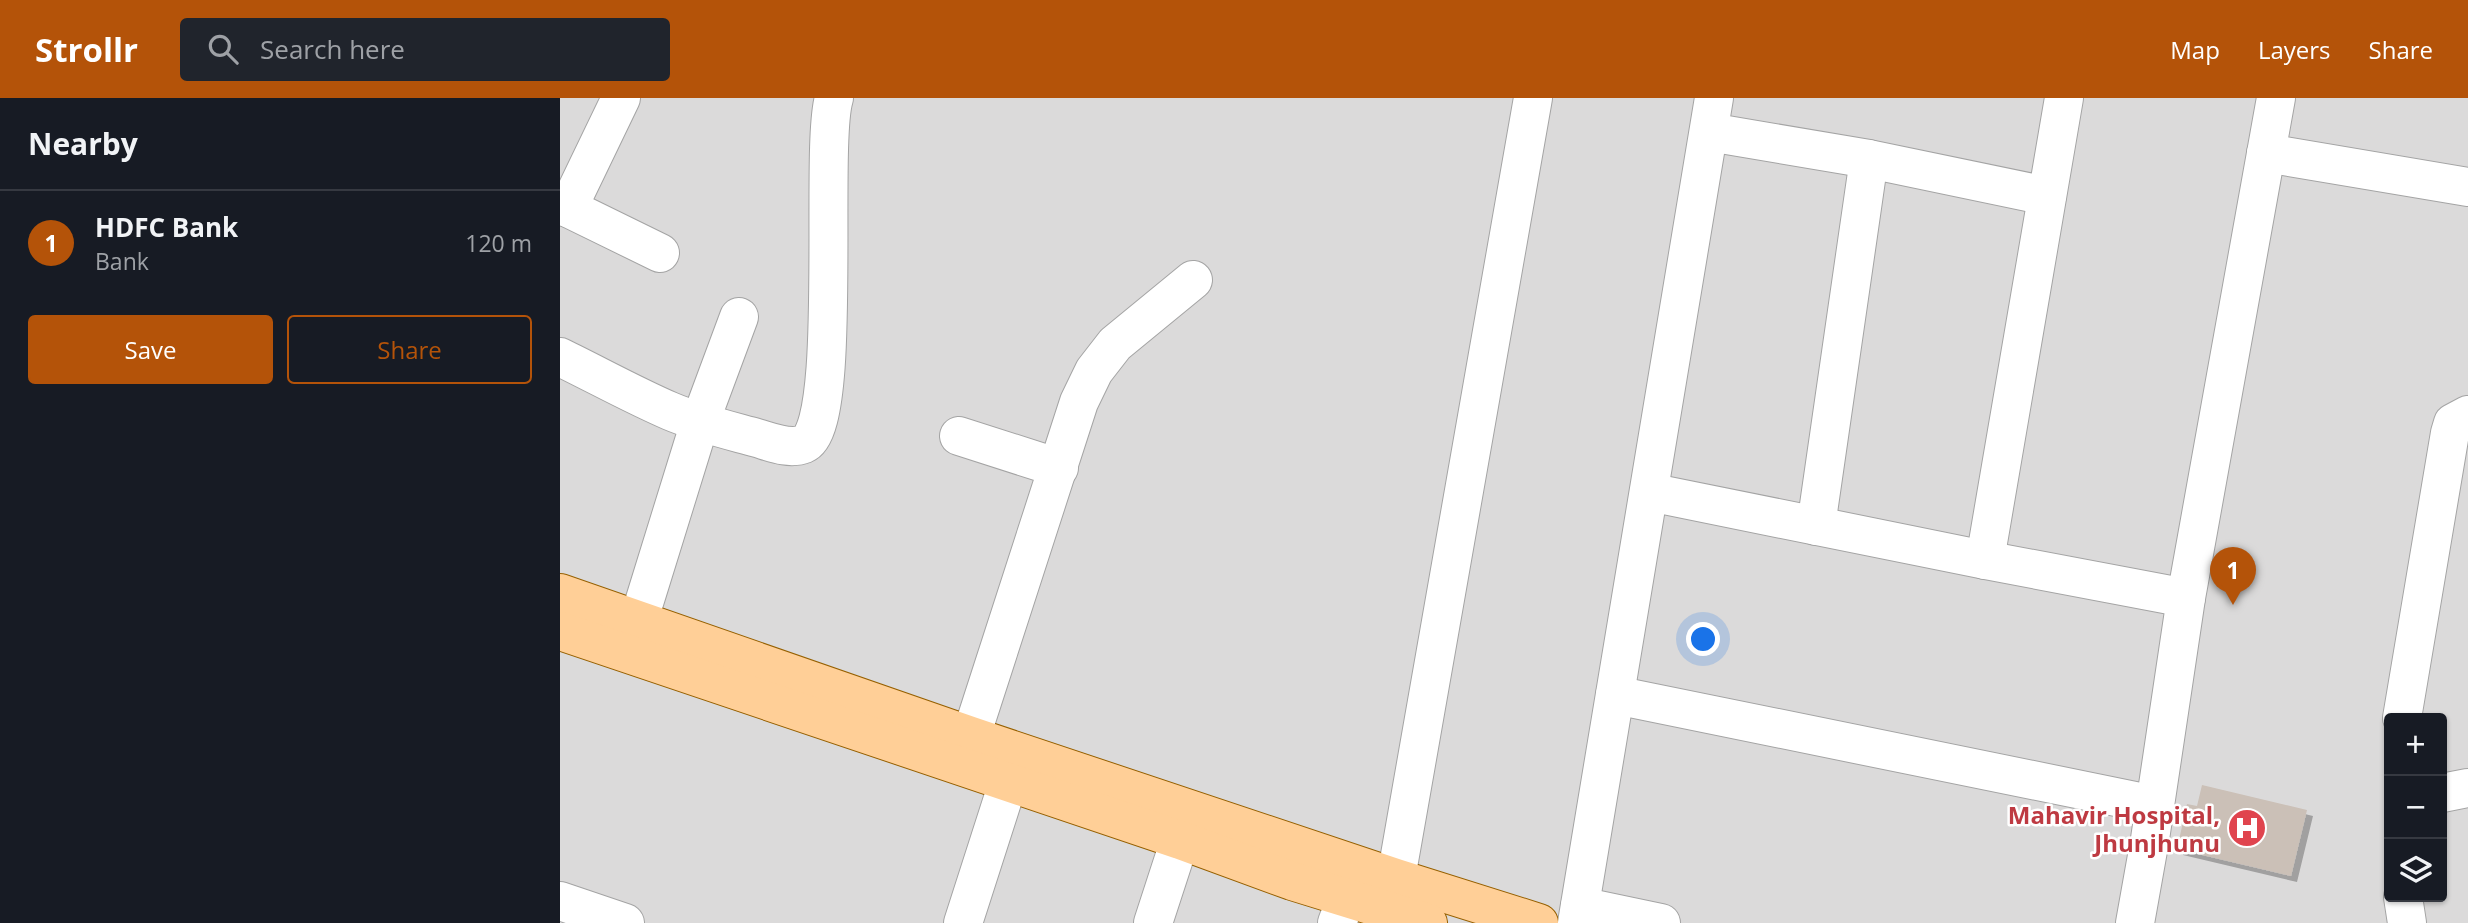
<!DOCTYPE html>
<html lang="en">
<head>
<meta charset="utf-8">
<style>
  :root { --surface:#171b24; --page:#20242c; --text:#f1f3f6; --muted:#9ea1a6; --line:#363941; --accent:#b45309 }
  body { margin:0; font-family:"Open Sans",sans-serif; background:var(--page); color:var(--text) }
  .controls { position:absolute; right:21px; bottom:21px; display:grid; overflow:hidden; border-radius:7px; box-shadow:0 2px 5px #0004 }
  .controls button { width:63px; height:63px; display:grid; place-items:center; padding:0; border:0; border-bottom:2px solid var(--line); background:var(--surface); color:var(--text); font:35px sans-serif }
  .you { position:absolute; left:1144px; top:542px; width:24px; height:24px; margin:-18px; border:5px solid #fff; border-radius:50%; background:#1a73e8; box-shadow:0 0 0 10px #1a73e833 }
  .badge { display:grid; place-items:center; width:46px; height:46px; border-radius:50%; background:var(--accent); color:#fff; font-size:23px; font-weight:700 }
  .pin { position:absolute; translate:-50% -58px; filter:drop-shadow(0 2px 4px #0008) }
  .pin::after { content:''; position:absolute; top:37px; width:24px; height:21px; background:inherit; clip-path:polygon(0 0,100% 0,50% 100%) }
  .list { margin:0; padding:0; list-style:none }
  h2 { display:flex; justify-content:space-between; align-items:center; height:91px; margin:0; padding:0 28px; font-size:30px }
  h2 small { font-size:23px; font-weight:400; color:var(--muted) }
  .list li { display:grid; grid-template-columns:46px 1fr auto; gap:21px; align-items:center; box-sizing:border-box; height:105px; padding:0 28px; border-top:2px solid var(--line) }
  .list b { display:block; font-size:26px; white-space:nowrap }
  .list p { margin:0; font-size:23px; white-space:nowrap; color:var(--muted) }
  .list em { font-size:23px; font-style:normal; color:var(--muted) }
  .actions { display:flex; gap:14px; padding:21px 28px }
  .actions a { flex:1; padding:16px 0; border:2px solid var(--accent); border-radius:7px; text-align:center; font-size:24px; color:var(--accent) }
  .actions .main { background:var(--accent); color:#fff }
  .icon { flex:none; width:38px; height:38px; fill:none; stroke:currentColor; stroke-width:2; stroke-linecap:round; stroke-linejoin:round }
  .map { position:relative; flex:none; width:1908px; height:825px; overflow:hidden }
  header { display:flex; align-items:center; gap:42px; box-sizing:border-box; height:98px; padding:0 35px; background:var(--accent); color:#fff }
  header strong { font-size:33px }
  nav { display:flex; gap:38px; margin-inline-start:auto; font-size:24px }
  .search { width:490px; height:63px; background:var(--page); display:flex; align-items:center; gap:18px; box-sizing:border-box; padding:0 24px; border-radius:7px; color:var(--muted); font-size:26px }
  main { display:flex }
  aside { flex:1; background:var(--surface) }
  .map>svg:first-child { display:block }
  .residential { fill:#dbdada; fill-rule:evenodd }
  .building { fill:#cbc0b7; filter:url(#shadow) }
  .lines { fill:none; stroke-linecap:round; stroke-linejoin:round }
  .minor-casing { stroke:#a4a4a4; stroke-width:40 }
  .major-casing { stroke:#966000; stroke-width:40 }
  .minor { stroke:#fff; stroke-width:38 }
  .major { stroke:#ffcf97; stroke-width:38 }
  .labels { text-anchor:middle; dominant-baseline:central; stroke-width:5; stroke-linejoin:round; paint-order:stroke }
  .health-label { font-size:24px; font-weight:bold; fill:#be3a42; stroke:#fff; text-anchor:end }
</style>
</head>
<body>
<header>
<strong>Strollr</strong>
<div class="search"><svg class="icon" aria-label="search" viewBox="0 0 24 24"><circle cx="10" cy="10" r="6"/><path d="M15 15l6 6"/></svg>Search here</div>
<nav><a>Map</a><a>Layers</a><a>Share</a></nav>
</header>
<main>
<aside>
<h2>Nearby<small></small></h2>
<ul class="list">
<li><span class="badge">1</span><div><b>HDFC Bank</b><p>Bank</p></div><em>120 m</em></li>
</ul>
<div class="actions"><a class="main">Save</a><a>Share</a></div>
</aside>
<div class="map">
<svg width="1908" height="825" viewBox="0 0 1908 825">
  <defs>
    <filter id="shadow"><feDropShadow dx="6" dy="6" stdDeviation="0" flood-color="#0004"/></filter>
  </defs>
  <rect width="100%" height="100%" fill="#efeae1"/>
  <path class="residential" d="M0 0H1908V825H0ZM1829 620H1882V799H1829Z"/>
  <polygon class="building" points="1642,687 1747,712 1731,778 1617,751 1627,706 1637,708"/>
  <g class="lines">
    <defs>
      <g id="minor">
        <polyline points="1149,34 1309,61 1487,98"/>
        <polyline points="1706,55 1908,89"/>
        <polyline points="0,106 100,155"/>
        <polyline points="8,110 61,0"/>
        <path d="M0 259C37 277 73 297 110 313 138 325 168 332 197 340 211 344 229 352 244 346 284 330 259 49 274 0"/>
        <polyline points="399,338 499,370"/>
        <polyline points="1089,394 1425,462 1626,500"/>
        <polyline points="1256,428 1309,61"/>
        <polyline points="1425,462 1504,0"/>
        <polyline points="79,521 140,324 179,219"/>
        <polyline points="1055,597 1595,707"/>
        <polyline points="1842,620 1890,335 1893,325 1908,317"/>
        <polyline points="411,638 519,304 534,273 555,246 633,182"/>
        <polyline points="1882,695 1908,690"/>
        <polyline points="836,780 973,0"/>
        <polyline points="1843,799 1847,825"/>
        <polyline points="0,803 65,825"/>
        <polyline points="1020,808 1101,825"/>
        <polyline points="403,825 448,685"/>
        <polyline points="593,825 620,742"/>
        <polyline points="777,825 786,801"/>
        <polyline points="1017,825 1154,0"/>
        <polyline points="1575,825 1590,741 1626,500 1716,0"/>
      </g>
      <g id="major">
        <polyline points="0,495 411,638 836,780 979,825"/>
        <polyline points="0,533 620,742 732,783 868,825"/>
      </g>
    </defs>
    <use href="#minor" class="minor-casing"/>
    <use href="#major" class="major-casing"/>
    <use href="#minor" class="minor"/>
    <use href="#major" class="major"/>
  </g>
  <defs>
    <symbol id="hospital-disc" viewBox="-11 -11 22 22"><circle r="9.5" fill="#e0444e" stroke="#fff"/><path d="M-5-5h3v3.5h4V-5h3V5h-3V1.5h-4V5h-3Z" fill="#fff"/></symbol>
  </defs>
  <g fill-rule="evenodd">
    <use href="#hospital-disc" x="1665" y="708" width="44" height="44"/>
  </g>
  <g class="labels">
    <g class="health-label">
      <text x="1660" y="716">Mahavir Hospital,<tspan x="1660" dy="28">Jhunjhunu</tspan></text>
    </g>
  </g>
</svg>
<div class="controls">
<button>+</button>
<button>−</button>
<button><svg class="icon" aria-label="layers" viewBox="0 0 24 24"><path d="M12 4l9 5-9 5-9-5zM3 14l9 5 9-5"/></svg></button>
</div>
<div class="you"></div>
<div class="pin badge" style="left:1673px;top:507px">1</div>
</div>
</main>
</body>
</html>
